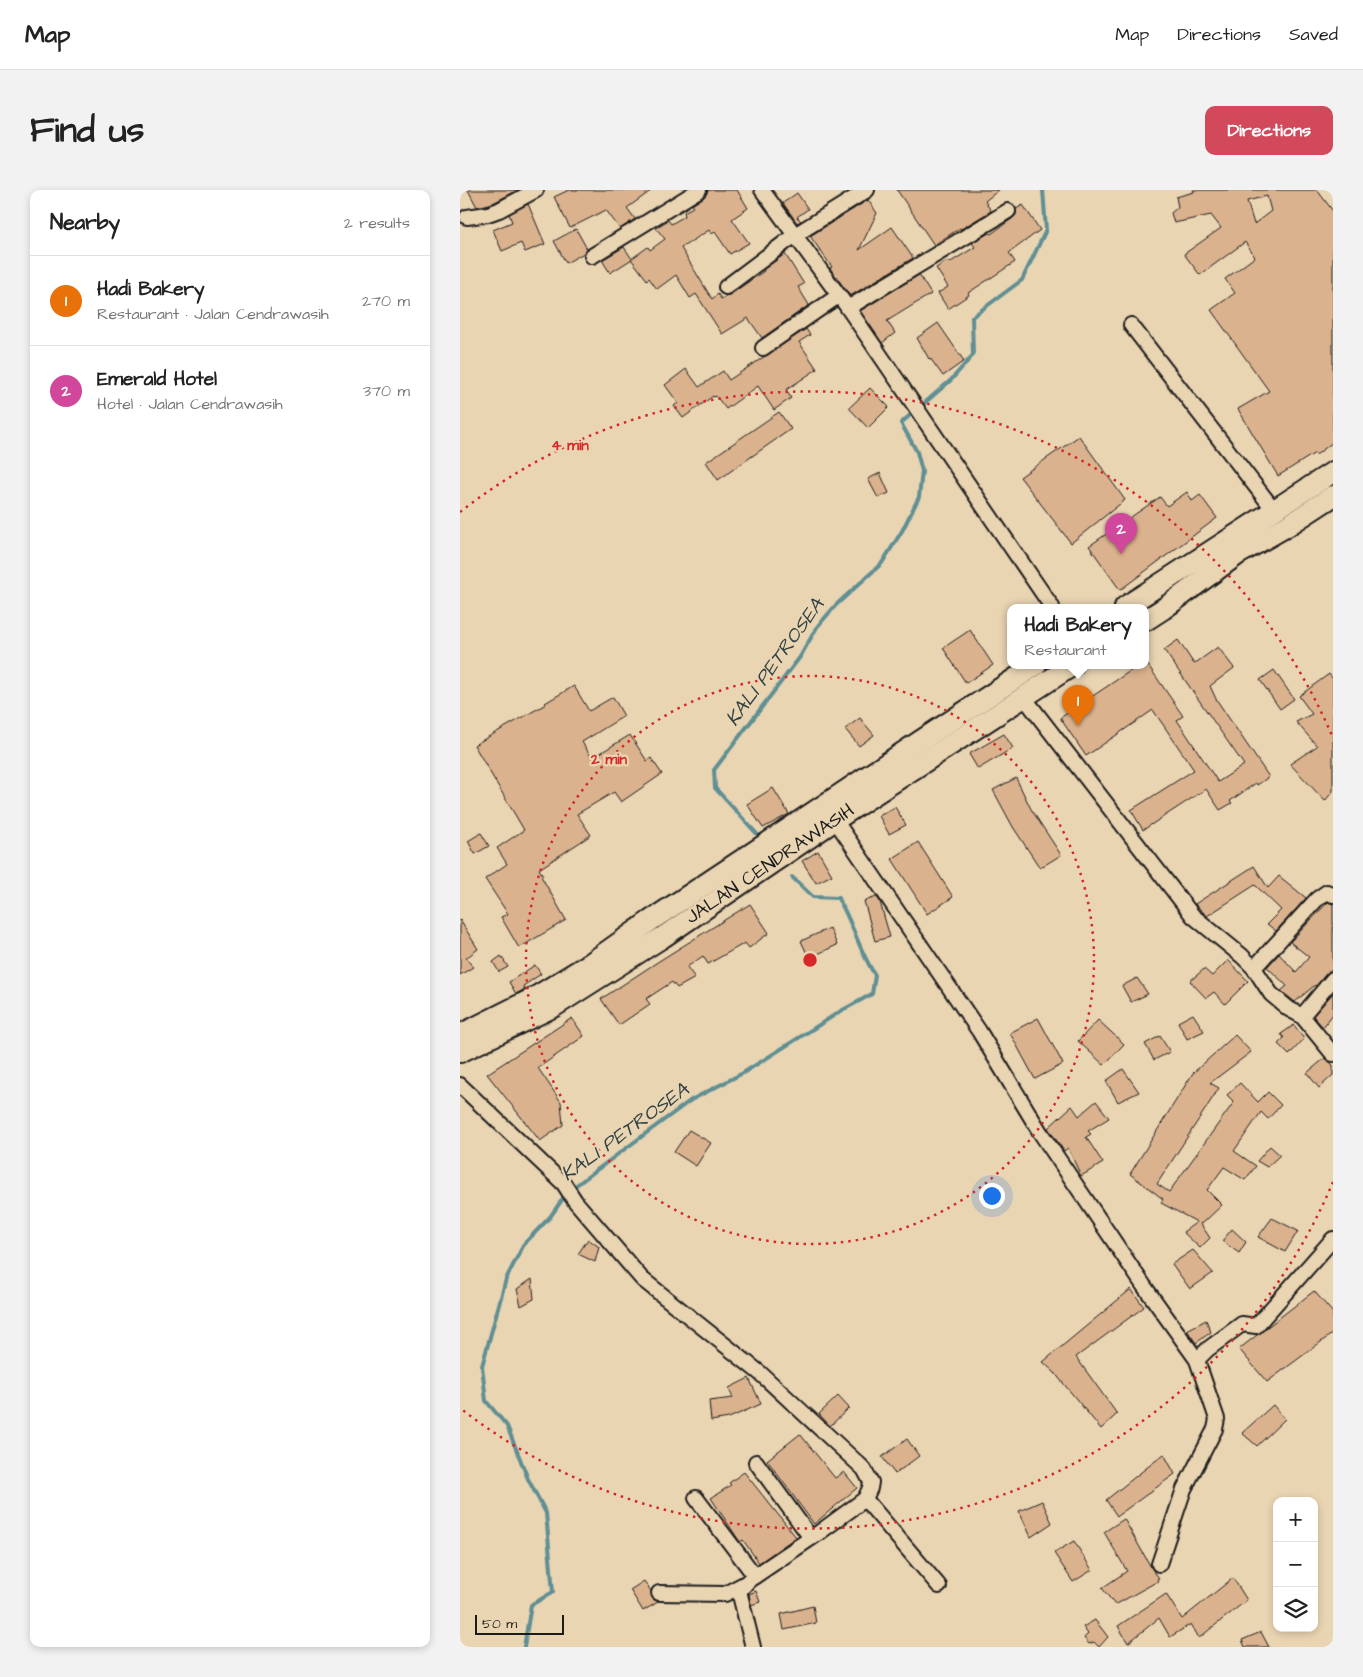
<!DOCTYPE html>
<html lang="en">
<head>
<meta charset="utf-8">
<style>
  :root { --surface:#fff; --page:#f2f2f2; --text:#222; --muted:#767676; --line:#e0e0e0; --accent:#d1495b }
  body { margin:0; font-family:"Architects Daughter",sans-serif; background:var(--page); color:var(--text) }
  .controls { position:absolute; right:15px; bottom:15px; display:grid; overflow:hidden; border-radius:10px; box-shadow:0 2px 8px #0003 }
  .controls button { width:45px; height:45px; display:grid; place-items:center; padding:0; border:0; border-bottom:1px solid var(--line); background:var(--surface); color:var(--text); font:25px sans-serif }
  .scale { position:absolute; left:15px; bottom:12px; width:89px; box-sizing:border-box; padding-left:5px; border:2px solid #1c1c1c; border-top:0; font-size:14px; line-height:18px; white-space:nowrap; color:#1c1c1c; -webkit-text-stroke:4px #ead5b3; paint-order:stroke }
  .you { position:absolute; left:531px; top:1005px; width:18px; height:18px; margin:-12px; border:4px solid #fff; border-radius:50%; background:#1a73e8; box-shadow:0 0 0 8px #1a73e833 }
  .badge { display:grid; place-items:center; width:32px; height:32px; border-radius:50%; background:var(--accent); color:#fff; font-size:16px; font-weight:700 }
  .pin { position:absolute; translate:-50% -41px; filter:drop-shadow(0 1px 2px #0008) }
  .pin::after { content:''; position:absolute; top:26px; width:18px; height:15px; background:inherit; clip-path:polygon(0 0,100% 0,50% 100%) }
  .popup { position:absolute; left:547px; top:414px; width:142px; height:65px; box-sizing:border-box; display:grid; place-content:center; border-radius:10px; background:var(--surface); filter:drop-shadow(0 1px 4px #0005); font-size:16px; white-space:nowrap; color:var(--muted) }
  .popup b { font-size:19px; color:var(--text) }
  .popup::after { content:''; position:absolute; left:50%; top:100%; margin-left:-10px; border:10px solid transparent; border-top-color:var(--surface) }
  .list { margin:0; padding:0; list-style:none }
  h2 { display:flex; justify-content:space-between; align-items:center; height:65px; margin:0; padding:0 20px; font-size:21px }
  h2 small { font-size:16px; font-weight:400; color:var(--muted) }
  .list li { display:grid; grid-template-columns:32px 1fr auto; gap:15px; align-items:center; box-sizing:border-box; height:90px; padding:0 20px; border-top:1px solid var(--line) }
  .list b { display:block; font-size:19px; white-space:nowrap }
  .list p { margin:0; font-size:16px; white-space:nowrap; color:var(--muted) }
  .list em { font-size:16px; font-style:normal; color:var(--muted) }
  .icon { flex:none; width:28px; height:28px; fill:none; stroke:currentColor; stroke-width:2; stroke-linecap:round; stroke-linejoin:round }
  .map { position:relative; flex:none; width:873px; height:1457px; overflow:hidden; border-radius:10px }
  header { display:flex; align-items:center; gap:30px; box-sizing:border-box; height:70px; padding:0 25px; background:var(--surface); border-bottom:1px solid var(--line) }
  header strong { font-size:24px }
  nav { display:flex; gap:28px; margin-inline-start:auto; font-size:18px }
  .intro { display:flex; align-items:center; justify-content:space-between; box-sizing:border-box; height:120px; padding:0 30px }
  h1 { margin:0; font-size:35px }
  .button { padding:12px 22px; border-radius:10px; background:var(--accent); color:#fff; font-size:18px; font-weight:700 }
  main { display:flex; gap:30px; padding:0 30px }
  aside { flex:1; background:var(--surface); border-radius:10px; box-shadow:0 2px 8px #0003 }
  .map>svg:first-child { display:block }
  .lines { fill:none; stroke-linecap:round; stroke-linejoin:round }
  .stream { stroke:#5f8f93; stroke-width:4 }
  .building { fill:#dbb28e; stroke:#1c1c1c; fill-rule:evenodd }
  .street-casing { stroke:#1c1c1c; stroke-width:18 }
  .secondary-casing { stroke:#1c1c1c; stroke-width:24 }
  .street { stroke:#ead5b3; stroke-width:14 }
  .secondary { stroke:#ead5b3; stroke-width:20 }
  .ring { fill:none; stroke:#d62828; stroke-width:2.5; stroke-dasharray:2.5 5 }
  .labels { text-anchor:middle; dominant-baseline:central; stroke-width:4.5; stroke-linejoin:round; paint-order:stroke }
  .street-label { font-size:19px; fill:#1c1c1c; stroke:#ead5b3 }
  .water-label { font-size:20px; font-style:italic; fill:#324244; stroke:#ead5b3 }
  .centre { fill:#d62828; stroke:#ead5b3; stroke-width:2.5 }
  .ring-label { font-size:15px; text-anchor:middle; font-weight:bold; fill:#d62828; stroke:#ead5b3; stroke-width:4.5; stroke-linejoin:round; paint-order:stroke }
</style>
</head>
<body>
<header>
<strong>Map</strong>
<nav><a>Map</a><a>Directions</a><a>Saved</a></nav>
</header>
<div class="intro"><h1>Find us</h1><a class="button">Directions</a></div>
<main>
<aside>
<h2>Nearby<small>2 results</small></h2>
<ul class="list">
<li><span class="badge" style="background:#e8710a">1</span><div><b>Hadi Bakery</b><p>Restaurant · Jalan Cendrawasih</p></div><em>270 m</em></li>
<li><span class="badge" style="background:#d1479c">2</span><div><b>Emerald Hotel</b><p>Hotel · Jalan Cendrawasih</p></div><em>370 m</em></li>
</ul>
</aside>
<div class="map">
<svg width="873" height="1457" viewBox="0 0 873 1457">
  <rect width="100%" height="100%" fill="#ead5b3"/>
  <filter id="ink" filterUnits="userSpaceOnUse"><feTurbulence type="fractalNoise" baseFrequency=".02" numOctaves="2"/><feDisplacementMap in="SourceGraphic" scale="10" xChannelSelector="R" yChannelSelector="G"/><feConvolveMatrix kernelMatrix="1 2 1 2 8 2 1 2 1" color-interpolation-filters="sRGB"/></filter>
  <g filter="url(#ink)">
    <g class="lines">
      <g class="stream">
        <polyline points="460,217 491,190 513,165 512,127 562,90 586,40 583,0"/>
        <polyline points="297,644 255,598 254,580 340,467 357,437 376,415 422,373 442,341 459,307 462,281 457,262 441,233 455,221"/>
        <path d="M111 999 231 910 283 883 381 821 412 804 415 785C399 761 393 733 378 708L353 707 332 687"/>
        <polyline points="64,1457 71,1415 93,1402 86,1323 68,1289 47,1236 26,1211 22,1176 46,1089 64,1054 90,1027 106,1004"/>
      </g>
    </g>
    <g class="building">
      <polygon points="8,0 58,0 33,13 17,17"/>
      <polygon points="109,0 192,0 167,18 175,29 160,39 146,20 110,38 94,7"/>
      <polygon points="249,0 277,0 288,18 272,29 289,53 270,64 255,42 251,44 249,40 221,58 252,109 258,104 261,109 271,104 304,81 303,80 325,64 344,94 338,97 349,115 302,148 288,128 262,144 236,104 230,108 216,85 197,99 189,88 187,90 171,69 188,57 190,60 205,49 196,38 208,30 211,34 225,26 224,22 233,17 232,15 244,7"/>
      <polygon points="437,0 539,0 525,11 531,21 501,39 500,38 474,55"/>
      <path d="M733 0H857L873 21V252L856 265 855 263 818 286 778 219 809 201 751 120 775 103 765 89 795 67 785 52 740 85 724 64 761 38 751 25 714 33 711 23 718 17 716 7 734 2ZM807 6 811 21 794 34 787 11Z"/>
      <polygon points="337,3 348,19 337,27 341,31 337,33 323,13"/>
      <polygon points="408,10 417,23 399,60 432,37 453,68 390,106 370,78 372,77 350,46"/>
      <polygon points="68,14 85,54 65,62 61,53 42,61 33,40 52,32 49,24"/>
      <polygon points="563,15 580,40 549,63 555,72 508,103 509,105 488,119 478,103 488,97 476,78 487,71 489,73 515,57 512,53 529,43 531,44 553,28 556,25 556,19"/>
      <polygon points="116,39 127,59 124,63 106,73 94,51"/>
      <polygon points="164,57 172,69 150,83 142,70"/>
      <polygon points="459,85 471,104 427,131 435,143 422,153 400,121"/>
      <polygon points="478,133 504,171 483,186 470,168 469,169 457,148"/>
      <polygon points="346,139 350,145 339,152 357,179 326,200 331,208 314,220 298,196 266,219 256,206 254,207 253,206 223,228 214,216 218,213 205,195 226,179 239,197 263,181 269,190"/>
      <polygon points="410,198 429,217 408,238 389,218"/>
      <polygon points="319,222 331,239 258,290 246,272"/>
      <polygon points="619,246 665,310 611,353 560,287"/>
      <polygon points="420,283 429,303 418,308 408,289"/>
      <polygon points="727,302 732,311 740,305 757,328 660,400 629,356 700,307 707,316"/>
      <polygon points="510,440 533,475 506,493 483,458"/>
      <polygon points="718,450 734,474 758,457 774,478 750,496 756,509 809,587 797,595 796,593 770,611 772,613 760,620 746,599 683,640 671,620 734,580 693,520 626,566 600,528 679,475 688,475 723,526 717,530 758,592 784,575 704,460"/>
      <polygon points="814,480 834,509 820,519 800,490"/>
      <polygon points="869,484 873,489 873,601 865,611 830,574 857,556 836,532 852,524 839,506"/>
      <polygon points="114,496 129,521 153,507 164,526 122,552 132,568 170,545 187,571 191,568 202,584 161,612 154,602 117,624 131,645 79,679 83,685 81,686 106,730 59,758 41,727 48,724 25,689 47,674 37,658 64,640 14,555 86,514 85,513"/>
      <polygon points="400,528 414,545 399,556 385,539"/>
      <polygon points="544,544 553,558 518,579 509,564"/>
      <polygon points="556,588 571,619 601,665 580,678 553,637 533,600"/>
      <polygon points="313,598 329,624 303,638 287,614"/>
      <polygon points="435,617 446,635 429,644 419,626"/>
      <polygon points="21,643 29,656 15,664 8,651"/>
      <polygon points="458,652 493,707 467,724 432,669"/>
      <polygon points="358,661 372,685 356,693 342,671"/>
      <polygon points="794,676 808,698 819,686 846,708 816,741 807,734 821,720 795,695 747,726 735,714"/>
      <polygon points="417,707 420,712 430,747 415,751 404,711"/>
      <polygon points="868,712 873,714 873,780 867,783 856,796 855,795 835,812 821,801 827,796 807,777 819,764 836,782 849,767 830,752"/>
      <polygon points="290,714 309,743 289,758 285,753 248,774 243,766 227,777 235,788 217,798 212,792 186,809 190,814 159,835 141,809 199,771"/>
      <polygon points="0,730 18,759 6,768 13,777 0,785"/>
      <polygon points="370,738 377,755 349,768 341,751"/>
      <polygon points="41,766 48,777 39,782 33,772"/>
      <polygon points="768,770 788,791 765,814 754,802 746,808 730,791 744,779 752,786"/>
      <polygon points="75,775 81,784 63,796 65,799 56,804 49,792"/>
      <polygon points="677,788 688,804 671,812 662,796"/>
      <polygon points="873,803 873,824 863,837 853,826"/>
      <polygon points="733,824 744,841 727,849 718,832"/>
      <polygon points="112,828 124,846 78,878 101,912 103,935 80,951 27,884"/>
      <polygon points="578,828 603,874 575,889 550,843"/>
      <polygon points="638,830 664,854 644,875 618,851"/>
      <polygon points="834,835 844,849 829,865 818,854 824,848 821,844"/>
      <polygon points="775,845 791,862 750,893 759,898 697,994 709,1002 774,912 767,905 780,893 798,912 808,902 821,915 808,929 801,922 774,961 796,976 785,990 764,977 747,1000 762,1015 742,1034 740,1033 750,1048 740,1058 723,1042 737,1032 701,1013 703,1009 670,984 733,883"/>
      <polygon points="700,846 710,862 694,870 685,854"/>
      <polygon points="865,868 873,875 873,885 859,898 847,883"/>
      <polygon points="663,879 679,902 658,912 646,891"/>
      <polygon points="636,911 649,928 628,941 631,944 626,947 643,973 621,986 608,958 604,961 588,938 612,916 619,926"/>
      <polygon points="229,940 251,953 236,976 214,962"/>
      <polygon points="810,956 820,965 807,977 797,971"/>
      <polygon points="812,1028 838,1041 825,1062 798,1047"/>
      <polygon points="772,1039 786,1052 779,1063 762,1051"/>
      <polygon points="128,1049 139,1057 135,1072 118,1064"/>
      <polygon points="733,1060 753,1083 730,1099 712,1074"/>
      <polygon points="72,1089 74,1109 61,1116 57,1099"/>
      <polygon points="671,1099 684,1117 616,1167 657,1224 641,1239 594,1182 583,1172"/>
      <polygon points="854,1101 873,1123 873,1143 807,1192 779,1159"/>
      <polygon points="746,1130 751,1142 736,1153 727,1140"/>
      <polygon points="289,1188 301,1214 269,1228 251,1231 249,1211 273,1208 269,1198"/>
      <polygon points="378,1206 389,1218 370,1236 359,1224"/>
      <polygon points="813,1215 825,1229 797,1256 782,1243"/>
      <polygon points="340,1244 375,1288 384,1282 397,1298 354,1334 307,1270"/>
      <polygon points="447,1249 459,1266 435,1284 422,1267"/>
      <polygon points="704,1264 715,1284 657,1326 646,1310"/>
      <polygon points="284,1282 336,1347 299,1373 283,1350 280,1352 251,1308 271,1295 269,1293"/>
      <polygon points="582,1311 592,1333 571,1347 559,1321"/>
      <polygon points="664,1329 692,1379 699,1388 697,1389 698,1391 655,1415 642,1398 667,1381 644,1342"/>
      <polygon points="614,1351 632,1380 613,1392 594,1363"/>
      <polygon points="773,1388 787,1410 739,1448 731,1434 710,1447 699,1428 668,1453 658,1436 706,1404 722,1429"/>
      <polygon points="184,1391 191,1401 192,1408 198,1412 183,1421 170,1400"/>
      <polygon points="296,1401 300,1412 291,1415 289,1404"/>
      <polygon points="353,1416 356,1433 324,1440 321,1424"/>
      <polygon points="635,1430 648,1447 639,1457 634,1452 629,1454 624,1448 628,1444 623,1437"/>
      <polygon points="801,1442 809,1457 785,1457 782,1450"/>
    </g>
    <g class="lines">
      <defs>
        <g id="street">
          <polyline points="302,0 388,118 592,417"/>
          <polyline points="7,27 28,24 39,20 76,0"/>
          <polyline points="132,66 239,0"/>
          <polyline points="266,97 335,45 407,0"/>
          <polyline points="388,118 548,21"/>
          <polyline points="671,135 814,320"/>
          <polyline points="303,158 378,106"/>
          <polyline points="563,506 733,726 782,766 794,778 811,804 829,819 842,826 873,864"/>
          <polyline points="375,630 519,841 580,942 684,1096 737,1170 757,1229 755,1239 724,1299 699,1374"/>
          <polyline points="794,778 857,709 867,702 873,705"/>
          <polyline points="842,826 873,789"/>
          <polyline points="0,895 104,994 115,1011 182,1089 300,1183 404,1279 411,1292 410,1298 405,1309 360,1342 289,1390 280,1400 280,1405 293,1457"/>
          <polyline points="737,1170 748,1159 782,1134 796,1136 873,1049"/>
          <polyline points="296,1272 351,1348"/>
          <polyline points="236,1308 295,1386"/>
          <polyline points="405,1309 479,1396"/>
          <polyline points="199,1403 265,1404 284,1394"/>
        </g>
        <g id="secondary">
          <polyline points="665,417 873,282"/>
          <polyline points="686,430 703,419 778,364 827,336 873,306"/>
          <polyline points="0,845 74,808 131,773 190,731 468,546 576,475"/>
          <polyline points="0,862 93,817 203,747 375,630 613,475"/>
        </g>
      </defs>
      <use href="#street" class="street-casing"/>
      <use href="#secondary" class="secondary-casing"/>
      <use href="#street" class="street"/>
      <use href="#secondary" class="secondary"/>
    </g>
  </g>
  <g class="ring">
    <circle cx="350" cy="770" r="284"/>
    <path d="M873 992A568 568 0 0 1 0 1218M0 322A568 568 0 0 1 873 548"/>
  </g>
  <g class="labels">
    <g class="street-label">
      <text transform="translate(310 674) rotate(-34)">JALAN CENDRAWASIH</text>
    </g>
    <g class="water-label">
      <text transform="translate(315 472) rotate(-54)">KALI PETROSEA</text>
      <text transform="translate(165 942) rotate(-36)">KALI PETROSEA</text>
    </g>
  </g>
  <circle cx="350" cy="770" r="8" class="centre"/>
  <g class="ring-label">
    <text x="110" y="260">4 min</text>
    <text x="149" y="574">2 min</text>
  </g>
</svg>
<div class="controls">
<button>+</button>
<button>−</button>
<button><svg class="icon" aria-label="layers" viewBox="0 0 24 24"><path d="M12 4l9 5-9 5-9-5zM3 14l9 5 9-5"/></svg></button>
</div>
<div class="scale">50 m</div>
<div class="you"></div>
<div class="pin badge" style="left:618px;top:536px;background:#e8710a">1</div>
<div class="popup"><b>Hadi Bakery</b>Restaurant</div>
<div class="pin badge" style="left:661px;top:364px;background:#d1479c">2</div>
</div>
</main>
</body>
</html>
